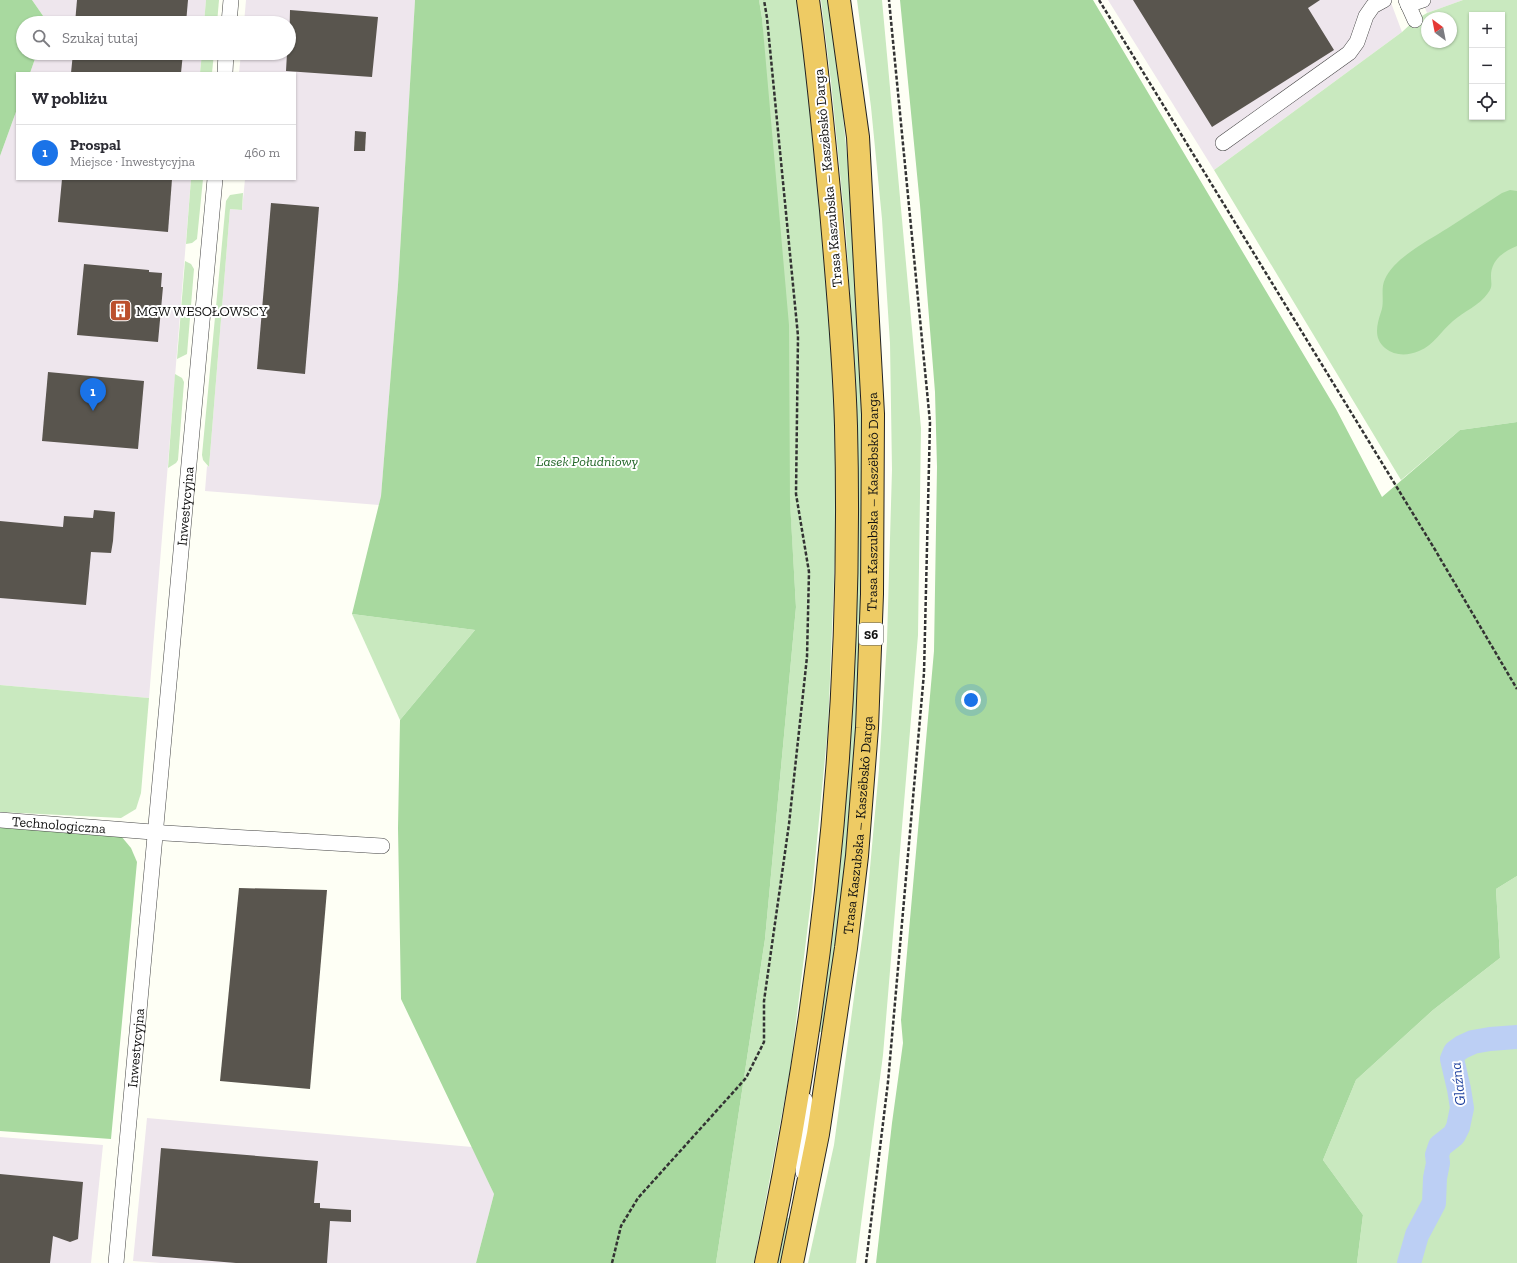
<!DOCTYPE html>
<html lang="pl">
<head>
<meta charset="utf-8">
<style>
  :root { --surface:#fff; --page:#f7f7f7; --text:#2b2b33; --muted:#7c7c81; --line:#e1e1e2; --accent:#1a73e8 }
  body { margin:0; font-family:"Zilla Slab",serif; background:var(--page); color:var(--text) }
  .controls { position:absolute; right:12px; top:12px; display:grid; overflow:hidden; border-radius:0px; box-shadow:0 1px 3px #0004 }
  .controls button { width:36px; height:36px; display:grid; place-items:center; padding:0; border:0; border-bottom:1px solid var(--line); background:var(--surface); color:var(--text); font:20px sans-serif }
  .compass { position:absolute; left:1421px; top:12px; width:36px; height:36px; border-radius:50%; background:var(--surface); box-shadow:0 1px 3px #0004; rotate:328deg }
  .you { position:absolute; left:971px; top:700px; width:14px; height:14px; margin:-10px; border:3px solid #fff; border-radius:50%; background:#1a73e8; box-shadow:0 0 0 6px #1a73e833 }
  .badge { display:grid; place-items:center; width:26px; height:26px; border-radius:50%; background:var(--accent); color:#fff; font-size:13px; font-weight:700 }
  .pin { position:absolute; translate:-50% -33px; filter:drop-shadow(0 1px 2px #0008) }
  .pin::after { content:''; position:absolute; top:21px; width:14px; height:12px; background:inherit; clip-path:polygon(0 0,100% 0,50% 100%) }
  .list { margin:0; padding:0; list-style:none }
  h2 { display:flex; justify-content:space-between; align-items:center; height:52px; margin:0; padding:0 16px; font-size:17px }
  h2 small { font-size:13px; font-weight:400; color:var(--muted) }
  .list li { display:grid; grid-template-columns:26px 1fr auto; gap:12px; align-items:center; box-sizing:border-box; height:56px; padding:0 16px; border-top:1px solid var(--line) }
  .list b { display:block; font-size:15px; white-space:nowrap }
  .list p { margin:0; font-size:13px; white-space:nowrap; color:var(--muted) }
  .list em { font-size:13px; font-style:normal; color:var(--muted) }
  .icon { flex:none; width:22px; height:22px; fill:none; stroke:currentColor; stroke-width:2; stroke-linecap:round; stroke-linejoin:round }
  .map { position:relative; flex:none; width:1517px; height:1263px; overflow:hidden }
  .search { position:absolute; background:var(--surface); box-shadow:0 1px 3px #0004; left:16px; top:16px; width:280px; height:44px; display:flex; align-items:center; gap:10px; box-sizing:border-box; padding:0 14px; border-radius:22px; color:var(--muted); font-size:15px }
  .panel { position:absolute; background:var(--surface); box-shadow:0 1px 3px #0004; left:16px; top:72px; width:280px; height:108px; border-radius:0px }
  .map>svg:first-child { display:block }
  .industrial { fill:#eee6ed }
  .green { fill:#c9e9bf; fill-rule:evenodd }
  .forest { fill:#a8d99f }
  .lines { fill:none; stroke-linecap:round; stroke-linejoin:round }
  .river { stroke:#bccff4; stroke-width:24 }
  .building { fill:#59554e }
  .minor-casing { stroke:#444; stroke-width:16 }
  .highway-casing { stroke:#222; stroke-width:24 }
  .path { stroke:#333; stroke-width:2.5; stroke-dasharray:4 2; stroke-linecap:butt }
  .minor { stroke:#fff; stroke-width:15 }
  .highway { stroke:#eecb64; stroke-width:22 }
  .labels { text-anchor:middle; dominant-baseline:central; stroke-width:4; stroke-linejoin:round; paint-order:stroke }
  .shield { fill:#fff; stroke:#585858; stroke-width:1 }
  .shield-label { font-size:13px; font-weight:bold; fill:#111 }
  .street-label { font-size:14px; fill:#111; stroke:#fff }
  .poi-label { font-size:14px; fill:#111; stroke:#fff; text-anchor:start }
  .park-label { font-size:14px; font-style:italic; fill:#236728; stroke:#fff }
  .water-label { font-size:15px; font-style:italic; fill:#1e419f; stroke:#fff }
</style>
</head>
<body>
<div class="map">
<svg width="1517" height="1263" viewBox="0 0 1517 1263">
  <rect width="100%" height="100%" fill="#fefff5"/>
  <g class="industrial">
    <polygon points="32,0 206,0 204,23 48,23"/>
    <polygon points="246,0 415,0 398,285 381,496 379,505 205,491 207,466 209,467 230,209 242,210 245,179 295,179 295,73 239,73 241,53 289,53 289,23 244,23"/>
    <polygon points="1108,0 1390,0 1402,32 1214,170"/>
    <polygon points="1422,0 1463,0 1427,13"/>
    <polygon points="37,53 202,53 200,73 30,73"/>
    <polygon points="17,109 17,179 191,179 149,698 0,685 0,156"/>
    <polygon points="147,1118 472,1147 494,1194 476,1263 161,1263 133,1261"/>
    <polygon points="0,1137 103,1145 91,1263 0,1263"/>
  </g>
  <g class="green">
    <polygon points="206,0 219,0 217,23 204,23"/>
    <polygon points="759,0 800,0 806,39 835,383 836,532 828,727 812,892 790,1071 754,1263 716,1263 765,939 796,607 762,18"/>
    <polygon points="821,0 829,0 839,76 854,225 862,347 863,628 851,817 826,1032 818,1032 857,503 854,365 846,234 831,82"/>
    <polygon points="857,0 882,0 921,428 918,635 883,1055 856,1263 808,1263 834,1145 867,901 879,769 887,641 892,470 890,343 882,219 871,107"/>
    <path d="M1463 0H1517V422L1460 430 1401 480 1214 170 1402 32 1415 20 1427 13ZM1472 15H1502V117H1472ZM1427 18H1451V42H1427Z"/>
    <polygon points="202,53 214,53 212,73 200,73"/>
    <polygon points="191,179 203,179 197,239 192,243 186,244"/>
    <polygon points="243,193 242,210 230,209 209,467 203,460 202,455 226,201 230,195"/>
    <polygon points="185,261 191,264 194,269 187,354 177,359"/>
    <polygon points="175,374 182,378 184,382 178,460 176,463 168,468"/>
    <polygon points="352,614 475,630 400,720"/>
    <polygon points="0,685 149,698 141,793 136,809 121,818 0,812"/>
    <polygon points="1517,876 1517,1263 1357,1263 1363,1215 1323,1160 1356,1080 1433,1010 1500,958 1496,889"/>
    <polygon points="785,1217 793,1219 784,1263 775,1263"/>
  </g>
  <g class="forest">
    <polygon points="0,0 32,0 48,23 23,23 23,53 37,53 30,73 17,73 17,109 0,156"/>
    <polygon points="415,0 759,0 762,18 789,325 790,501 796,607 765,939 716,1263 476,1263 494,1194 401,999 398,828 400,720 475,630 352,614 381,496 398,285"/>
    <polygon points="900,0 1093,0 1336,409 1382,497 1460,430 1517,422 1517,876 1496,889 1500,958 1433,1010 1356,1080 1323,1160 1363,1215 1357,1263 876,1263 892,1123 903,1043 901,1020 934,651 937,467 935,392 920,205"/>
    <path d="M1510 190 1517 191V246C1504 251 1491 260 1491 276 1491 283 1493 287 1488 293 1480 305 1463 312 1453 321 1441 331 1434 345 1419 351 1407 356 1395 356 1385 348 1373 338 1377 324 1381 312 1385 302 1380 289 1385 279 1394 258 1429 240 1448 228 1466 216 1484 205 1502 193Z"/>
    <polygon points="0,826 121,836 131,848 137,862 111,1139 0,1131"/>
  </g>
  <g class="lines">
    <polyline class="river" points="1409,1263 1417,1235 1434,1203 1435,1178 1438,1163 1437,1155 1440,1146 1454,1135 1458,1127 1462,1108 1459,1089 1452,1059 1455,1052 1462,1047 1473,1042 1490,1039 1517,1037"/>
  </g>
  <g class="building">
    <polygon points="77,0 188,0 186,23 75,23"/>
    <polygon points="1133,0 1320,0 1308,8 1334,50 1212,127"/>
    <polygon points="290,10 378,17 372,77 286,71 287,53 289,53"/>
    <polygon points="73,53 183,53 181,73 71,73"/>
    <polygon points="355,131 366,132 365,151 354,151"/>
    <polygon points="62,179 172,179 168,232 58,222"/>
    <polygon points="271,203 319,207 305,374 257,369"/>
    <polygon points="84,264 149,270 149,272 162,273 161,287 163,287 158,342 77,335"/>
    <polygon points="48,372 144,381 138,449 42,441"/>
    <polygon points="94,510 115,512 113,541 111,553 91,552 86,605 0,598 0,521 63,527 64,516 93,518"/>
    <polygon points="239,888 327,890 310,1089 220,1081"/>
    <polygon points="161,1148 318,1161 314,1203 320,1203 320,1208 351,1210 351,1222 330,1221 327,1263 236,1263 152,1256"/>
    <polygon points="0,1174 83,1182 78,1239 70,1242 53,1236 50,1263 0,1263"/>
  </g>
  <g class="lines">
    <defs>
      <g id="minor">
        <polyline points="1406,0 1415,20"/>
        <polyline points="1408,5 1423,0"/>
        <polyline points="229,23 231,0"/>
        <polyline points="225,73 226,53"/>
        <polyline points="1223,143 1349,53 1357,42 1366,16 1373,6 1384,0"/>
        <path id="s1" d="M0 820 165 833 382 846"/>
        <polyline points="803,1172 805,1100"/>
        <path id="s2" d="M116 1263 215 179"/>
      </g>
      <g id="highway">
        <path d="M766 1263C824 989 853 707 846 426 844 354 837 281 831 210 824 140 818 70 808 0"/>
        <path id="s3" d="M792 1263 818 1134 846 948 857 856 867 728 872 594 873 414 858 137 839 0"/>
      </g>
    </defs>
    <use href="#minor" class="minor-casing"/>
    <use href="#highway" class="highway-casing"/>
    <g class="path">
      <polyline points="1099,0 1434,548 1517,689"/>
      <polyline points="612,1263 621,1226 638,1198 746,1078 764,1042 764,1001 789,824 807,657 809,572 796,494 798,336 767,18 764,0"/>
      <polyline points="866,1263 888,1082 924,673 930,422 889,0"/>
    </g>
    <use href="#minor" class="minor"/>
    <use href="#highway" class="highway"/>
  </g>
  <defs>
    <symbol id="building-square" viewBox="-11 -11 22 22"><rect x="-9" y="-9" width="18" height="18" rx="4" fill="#bc502d" stroke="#fff"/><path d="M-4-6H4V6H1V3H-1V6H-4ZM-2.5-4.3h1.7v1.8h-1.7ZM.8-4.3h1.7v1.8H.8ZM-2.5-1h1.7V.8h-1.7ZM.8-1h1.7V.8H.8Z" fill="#fff"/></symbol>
  </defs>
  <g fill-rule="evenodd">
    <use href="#building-square" x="108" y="298" width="25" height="25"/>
  </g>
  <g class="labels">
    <rect class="shield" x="859" y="623" width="24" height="22" rx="3"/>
    <g class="shield-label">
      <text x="871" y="634">S6</text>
    </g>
    <g class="street-label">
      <text transform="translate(828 178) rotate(-95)">Trasa Kaszubska – Kaszëbskô Darga</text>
      <text stroke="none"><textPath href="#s3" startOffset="767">Trasa Kaszubska – Kaszëbskô Darga</textPath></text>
      <text stroke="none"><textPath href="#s2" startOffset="760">Inwestycyjna</textPath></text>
      <text stroke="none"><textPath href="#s1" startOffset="59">Technologiczna</textPath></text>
      <text stroke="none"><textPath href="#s3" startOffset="443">Trasa Kaszubska – Kaszëbskô Darga</textPath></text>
      <text stroke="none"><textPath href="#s2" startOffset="216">Inwestycyjna</textPath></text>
    </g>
    <g class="poi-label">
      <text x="136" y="311">MGW WESOŁOWSCY</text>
    </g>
    <g class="park-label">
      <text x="587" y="461">Lasek Południowy</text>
    </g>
    <g class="water-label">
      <text transform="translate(1458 1084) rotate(-97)">Glaźna</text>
    </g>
  </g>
</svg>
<div class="controls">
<button>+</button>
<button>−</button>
<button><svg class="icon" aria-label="locate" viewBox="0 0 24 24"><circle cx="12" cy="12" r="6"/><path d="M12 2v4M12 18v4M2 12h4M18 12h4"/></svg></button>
</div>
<svg class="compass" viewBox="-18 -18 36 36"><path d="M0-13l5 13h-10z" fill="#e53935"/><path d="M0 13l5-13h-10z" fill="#7c7c81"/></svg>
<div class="you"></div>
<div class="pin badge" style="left:93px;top:411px">1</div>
<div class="search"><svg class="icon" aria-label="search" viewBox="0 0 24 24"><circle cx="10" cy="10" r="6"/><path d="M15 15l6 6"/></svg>Szukaj tutaj</div>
<section class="panel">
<h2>W pobliżu<small></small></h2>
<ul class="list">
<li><span class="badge">1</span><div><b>Prospal</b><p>Miejsce · Inwestycyjna</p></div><em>460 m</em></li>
</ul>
</section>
</div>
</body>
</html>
